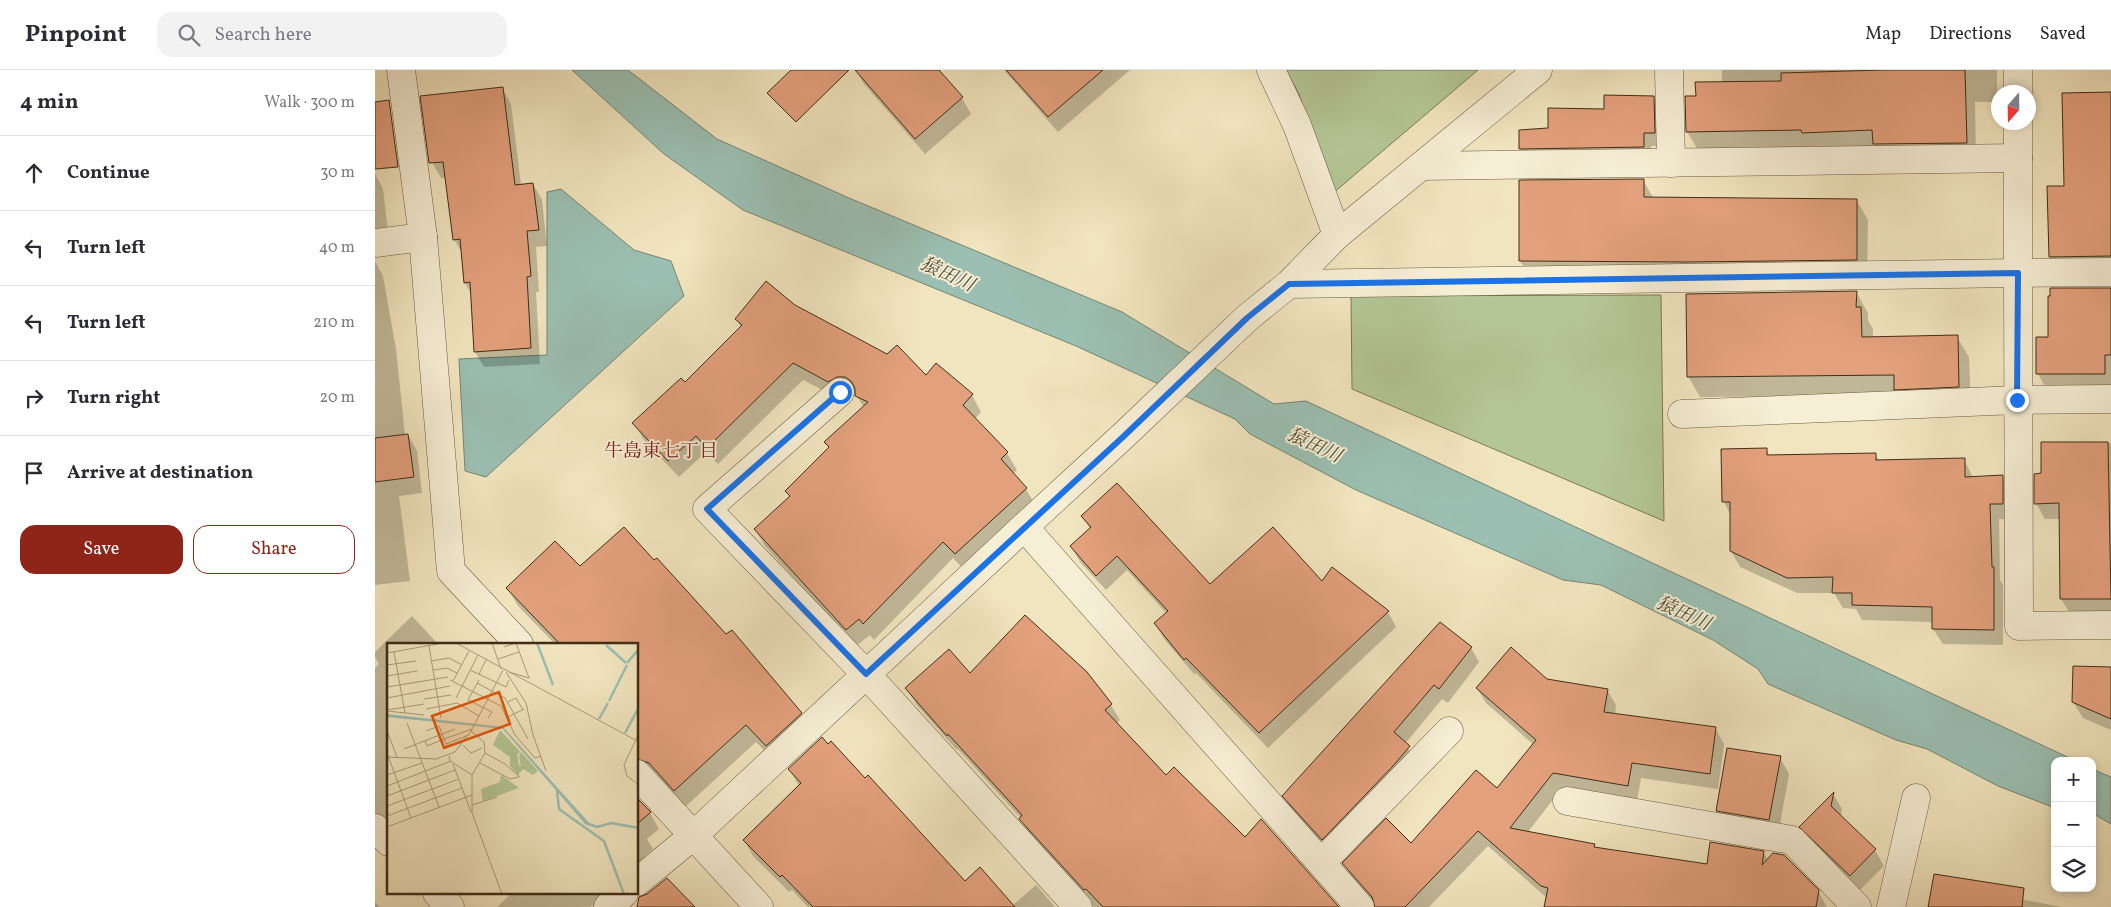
<!DOCTYPE html>
<html lang="en">
<head>
<meta charset="utf-8">
<style>
  :root { --surface:#fff; --page:#f2f2f3; --text:#2b2b33; --muted:#7c7c81; --line:#e1e1e2; --accent:#8f2418 }
  body { margin:0; font-family:Vollkorn,"Noto Serif JP",serif; background:var(--page); color:var(--text) }
  .controls { position:absolute; right:15px; bottom:15px; display:grid; overflow:hidden; border-radius:10px; box-shadow:0 2px 8px #0003 }
  .controls button { width:45px; height:45px; display:grid; place-items:center; padding:0; border:0; border-bottom:1px solid var(--line); background:var(--surface); color:var(--text); font:25px sans-serif }
  .compass { position:absolute; left:1616px; top:15px; width:45px; height:45px; border-radius:50%; background:var(--surface); box-shadow:0 2px 8px #0003; rotate:200deg }
  .stop { position:absolute; width:15px; height:15px; margin:-11px; border:4px solid #1a73e8; border-radius:50%; background:#fff }
  .stop.end { background:#1a73e8; border-color:#fff; box-shadow:0 1px 5px #0008 }
  .list { margin:0; padding:0; list-style:none }
  h2 { display:flex; justify-content:space-between; align-items:center; height:65px; margin:0; padding:0 20px; font-size:21px }
  h2 small { font-size:16px; font-weight:400; color:var(--muted) }
  .list li { display:grid; grid-template-columns:32px 1fr auto; gap:15px; align-items:center; box-sizing:border-box; height:75px; padding:0 20px; border-top:1px solid var(--line) }
  .list b { display:block; font-size:19px; white-space:nowrap }
  .list em { font-size:16px; font-style:normal; color:var(--muted) }
  .actions { display:flex; gap:10px; padding:15px 20px }
  .actions a { flex:1; padding:11px 0; border:1px solid var(--accent); border-radius:15px; text-align:center; font-size:18px; color:var(--accent) }
  .actions .main { background:var(--accent); color:#fff }
  .icon { flex:none; width:28px; height:28px; fill:none; stroke:currentColor; stroke-width:2; stroke-linecap:round; stroke-linejoin:round }
  .map { position:relative; flex:none; width:1736px; height:837px; overflow:hidden }
  header { display:flex; align-items:center; gap:30px; box-sizing:border-box; height:70px; padding:0 25px; background:var(--surface); border-bottom:1px solid var(--line) }
  header strong { font-size:24px }
  nav { display:flex; gap:28px; margin-inline-start:auto; font-size:18px }
  .search { width:350px; height:45px; background:var(--page); display:flex; align-items:center; gap:12px; box-sizing:border-box; padding:0 18px; border-radius:15px; color:var(--muted); font-size:19px }
  main { display:flex }
  aside { flex:1; background:var(--surface) }
  .map>svg:first-child { display:block }
  .green { fill:#b4c696; stroke:#7a7a56 }
  .water { fill:#9bbfb2; stroke:#768573 }
  .shadow { fill:#0003 }
  .building { fill:#e3a07d; stroke:#3f2e15 }
  .lines { fill:none; stroke-linecap:round; stroke-linejoin:round }
  .minor-casing { stroke:#6c5c40; stroke-width:29 }
  .minor { stroke:#f6eed5; stroke-width:28 }
  .route { stroke:#1a73e8; stroke-width:6 }
  .labels { text-anchor:middle; dominant-baseline:central; stroke-width:4; stroke-linejoin:round; paint-order:stroke }
  .water-label { font-size:19px; font-style:italic; fill:#56523c; stroke:#f6eed5 }
  .neighbourhood-label { font-size:19px; fill:#7a1f14; stroke:#f6eed5 }
  .inset-river { fill:none; stroke:#9bbfb2; stroke-width:2.5 }
  .inset-road { fill:none; stroke:#aa9c7b; stroke-width:1 }
  .view { fill:#e0570c; fill-opacity:0.15; stroke:#e0570c; stroke-width:2.5 }
  .inset-edge { fill:none; stroke:#3f2e15; stroke-width:2.5 }
</style>
</head>
<body>
<header>
<strong>Pinpoint</strong>
<div class="search"><svg class="icon" aria-label="search" viewBox="0 0 24 24"><circle cx="10" cy="10" r="6"/><path d="M15 15l6 6"/></svg>Search here</div>
<nav><a>Map</a><a>Directions</a><a>Saved</a></nav>
</header>
<main>
<aside>
<h2>4 min<small>Walk · 300 m</small></h2>
<ul class="list">
<li><svg class="icon" aria-label="ahead" viewBox="0 0 24 24"><path d="M12 20V5M6 11l6-6 6 6"/></svg><div><b>Continue</b></div><em>30 m</em></li>
<li><svg class="icon" aria-label="left" viewBox="0 0 24 24"><path d="M17 20v-9H6M10 6l-5 5 5 5"/></svg><div><b>Turn left</b></div><em>40 m</em></li>
<li><svg class="icon" aria-label="left" viewBox="0 0 24 24"><path d="M17 20v-9H6M10 6l-5 5 5 5"/></svg><div><b>Turn left</b></div><em>210 m</em></li>
<li><svg class="icon" aria-label="right" viewBox="0 0 24 24"><path d="M7 20v-9h11M14 6l5 5-5 5"/></svg><div><b>Turn right</b></div><em>20 m</em></li>
<li><svg class="icon" aria-label="arrive" viewBox="0 0 24 24"><path d="M6 21V4h12l-3 4 3 4H6"/></svg><div><b>Arrive at destination</b></div></li>
</ul>
<div class="actions"><a class="main">Save</a><a>Share</a></div>
</aside>
<div class="map">
<svg width="1736" height="837" viewBox="0 0 1736 837">
  <rect width="100%" height="100%" fill="#f1e5bf"/>
  <filter id="stains"><feTurbulence type="fractalNoise" baseFrequency=".004" numOctaves="4"/><feColorMatrix values="0 0 0 0 .2 0 0 0 0 .09 0 0 0 0 .02 0 0 0 .5 -.17"/></filter>
  <radialGradient id="worn" r=".72"><stop offset=".6" stop-color="#630" stop-opacity="0"/><stop offset="1" stop-color="#630" stop-opacity=".3"/></radialGradient>
  <g class="green">
    <polygon points="911,0 1103,0 957,124 924,24"/>
    <polygon points="1286,225 1289,451 977,319 976,226"/>
  </g>
  <g class="water">
    <polygon points="197,0 253,0 342,69 474,128 747,242 899,334 931,331 1701,691 1680,691 1680,738 1623,716 1552,679 1521,670 1393,614 1383,599 1338,570 1226,515 1188,510 981,420 875,364 860,349 701,276 368,140 289,84"/>
    <polygon points="186,119 259,180 296,191 309,226 111,407 90,401 84,289 172,285 172,122"/>
    <polygon points="1717,699 1736,707 1736,754 1717,743"/>
  </g>
  <g class="shadow">
    <polygon points="481,0 563,0 587,28 596,44 550,84 489,14"/>
    <polygon points="629,0 755,0 683,62"/>
    <polygon points="1347,0 1622,0 1622,32 1600,32 1601,91 1323,80 1312,62 1311,27 1322,28 1347,13"/>
    <polygon points="127,18 136,34 146,115 158,114 167,130 172,176 161,177 164,222 161,222 165,294 109,297 100,282 97,225 90,213 88,185 79,169 71,108 66,108 57,92"/>
    <polygon points="1736,23 1736,204 1686,205 1675,187 1691,117"/>
    <polygon points="1278,27 1286,40 1286,76 1276,76 1276,90 1152,91 1145,79 1174,60 1230,40"/>
    <polygon points="0,104 8,119 14,170 0,178"/>
    <polygon points="1268,110 1279,129 1482,131 1493,150 1492,209 1157,210 1145,191"/>
    <polygon points="0,191 8,206 21,279 30,365 33,365 42,381 47,423 24,426 35,511 0,515"/>
    <polygon points="1736,219 1736,321 1673,322 1663,304 1674,268"/>
    <polygon points="1481,222 1493,243 1493,250 1498,259 1498,268 1582,267 1594,287 1596,337 1524,326 1325,327 1313,306"/>
    <polygon points="419,236 551,307 597,325 606,342 600,349 632,383 642,400 638,404 651,419 661,436 590,501 578,488 499,570 495,565 481,576 390,476 380,459 415,428 412,421 454,379 451,373 489,338 481,324 472,323 463,328 428,310 343,394 331,382 304,407 269,370 259,353 310,314 366,257 362,250"/>
    <polygon points="1736,373 1736,545 1696,545 1686,529 1686,449 1670,449 1661,433 1668,404 1667,374"/>
    <polygon points="1391,379 1395,386 1500,384 1504,391 1589,389 1598,408 1627,406 1636,422 1636,449 1624,449 1625,510 1628,515 1628,575 1568,574 1558,559 1558,552 1487,550 1481,539 1468,538 1459,523 1422,523 1365,497 1356,481 1356,446 1349,432 1347,380"/>
    <polygon points="707,446 835,516 1013,542 1021,557 893,678 821,603 819,604 789,569 780,553 792,544 752,500 731,520 705,492 696,476 715,459"/>
    <polygon points="205,498 351,566 426,644 436,661 402,693 381,672 309,738 271,706 262,691 262,574 180,574 143,536 133,519"/>
    <polygon points="37,546 63,574 14,574 14,759 0,761 0,598 4,594 0,587 0,582"/>
    <polygon points="1096,578 1104,592 1073,633 1067,629 1030,674 1042,692 956,784 917,740 909,726"/>
    <polygon points="1736,598 1736,660 1708,648 1698,632"/>
    <polygon points="711,603 736,635 745,650 741,654 791,706 962,837 719,837 654,765 646,748 583,679 582,680 541,634 532,618 595,605"/>
    <polygon points="1172,610 1232,620 1241,635 1240,645 1340,658 1349,674 1343,719 1266,708 1262,731 1187,718 1153,762 1219,775 1221,779 1333,795 1388,782 1393,790 1443,821 1452,837 1171,837 1172,828 1113,776 1054,837 1001,837 978,809 969,794 1037,775 1122,720 1159,675 1111,633 1102,618"/>
    <polygon points="1405,688 1414,704 1403,766 1351,757 1342,741"/>
    <polygon points="414,699 590,812 637,836 661,815 680,837 433,837 417,820 414,822 378,786 369,770 424,716"/>
    <polygon points="1458,724 1467,739 1466,747 1500,780 1509,796 1484,821 1435,773 1426,757"/>
    <polygon points="262,729 275,743 284,759 272,769 278,779 269,787 278,802 262,814"/>
    <polygon points="137,823 256,823 236,837 219,837 217,835 215,837 122,837"/>
    <polygon points="1645,829 1687,837 1555,837"/>
    <polygon points="0,832 5,837 0,837"/>
  </g>
  <g class="building">
    <polygon points="416,0 474,0 421,52 392,23"/>
    <polygon points="480,0 564,0 588,27 540,69"/>
    <polygon points="631,0 728,0 673,47"/>
    <polygon points="1508,0 1590,0 1592,73 1498,74 1497,60 1427,63 1426,60 1311,62 1310,26 1321,26 1320,12 1406,11 1406,3"/>
    <polygon points="128,17 140,115 158,113 164,160 152,161 156,206 152,207 156,278 99,282 95,212 89,213 85,169 78,170 68,92 54,93 45,26"/>
    <polygon points="1736,22 1736,186 1674,187 1672,116 1689,116 1687,23"/>
    <polygon points="1229,25 1279,26 1280,63 1269,63 1269,77 1144,79 1144,60 1173,58 1173,38 1229,39"/>
    <polygon points="14,30 23,97 0,99 0,32"/>
    <polygon points="1269,109 1269,127 1482,129 1482,190 1311,192 1144,191 1144,110"/>
    <polygon points="391,211 420,235 512,284 522,275 551,305 561,293 598,324 588,335 633,382 626,389 652,418 580,484 568,472 488,554 484,549 471,560 379,459 415,426 410,421 454,377 449,372 493,332 480,326 480,318 476,311 470,307 462,307 453,312 418,293 332,378 321,366 293,391 257,353 306,308 310,312 367,255 360,249"/>
    <polygon points="1675,218 1736,218 1736,285 1730,285 1730,304 1661,304 1661,267 1673,267 1673,226 1675,226"/>
    <polygon points="1482,221 1481,237 1486,237 1487,267 1583,265 1584,317 1519,320 1519,305 1312,307 1311,224"/>
    <polygon points="33,364 39,407 0,412 0,368"/>
    <polygon points="1666,372 1733,372 1736,529 1685,529 1684,433 1659,434 1659,404 1666,403"/>
    <polygon points="1392,378 1392,385 1501,383 1501,390 1590,388 1590,407 1628,405 1628,434 1615,434 1617,497 1619,497 1619,560 1557,559 1557,537 1477,535 1477,523 1457,523 1458,507 1412,508 1355,481 1355,432 1347,432 1346,379"/>
    <polygon points="742,413 835,514 898,457 947,511 957,497 1014,541 884,663 811,588 809,590 779,553 793,541 742,486 721,506 695,476 716,457 706,446"/>
    <polygon points="249,457 279,490 282,488 351,564 357,560 427,643 391,676 371,655 299,721 274,693 262,689 262,574 185,574 131,518 180,471 205,496"/>
    <polygon points="650,545 712,602 737,634 730,640 791,705 799,697 870,767 886,749 964,837 728,837 711,819 709,820 644,749 647,745 573,664 572,666 530,618 574,579 595,603"/>
    <polygon points="1065,552 1097,577 1064,619 1059,615 1019,662 1035,676 1018,696 947,770 907,726"/>
    <polygon points="1136,577 1172,609 1233,619 1229,642 1341,657 1335,704 1257,693 1253,716 1178,703 1135,758 1220,774 1219,777 1332,794 1335,772 1389,781 1387,795 1398,783 1409,785 1444,820 1441,837 1169,837 1173,818 1166,816 1103,761 1030,837 1000,837 997,827 967,793 1011,748 1036,773 1101,700 1122,718 1161,670 1101,618"/>
    <polygon points="1698,596 1736,597 1736,649 1697,632"/>
    <polygon points="447,667 453,674 456,671 490,708 493,705 590,811 605,797 640,837 438,837 407,805 405,807 368,770 426,713 413,699"/>
    <polygon points="1352,678 1406,686 1394,750 1341,741"/>
    <polygon points="1459,722 1456,736 1501,779 1475,806 1424,757"/>
    <polygon points="262,728 276,742 262,754"/>
    <polygon points="1559,804 1649,818 1647,837 1553,837"/>
    <polygon points="292,808 320,837 262,837 264,827 272,824"/>
  </g>
  <g class="lines">
    <defs>
      <g id="minor">
        <polyline points="26,0 48,167 76,501 144,574"/>
        <polyline points="896,0 922,55 962,165"/>
        <polyline points="1294,0 1296,93"/>
        <polyline points="1643,22 1643,0"/>
        <polyline points="1643,52 1643,203 1736,202"/>
        <polyline points="1046,96 1643,88"/>
        <polyline points="0,173 48,167"/>
        <polyline points="914,214 1643,203 1644,556 1736,555"/>
        <polyline points="465,322 332,439 491,604 703,837"/>
        <polyline points="1307,344 1642,330 1736,329"/>
        <polyline points="649,457 985,837"/>
        <polyline points="262,704 384,837"/>
        <polyline points="1192,731 1417,770 1482,837"/>
        <polyline points="0,758 14,772"/>
        <polyline points="946,793 1074,661"/>
        <polyline points="262,812 319,765 649,457 749,365 872,248 914,214 962,165 1163,0"/>
        <polyline points="62,823 75,837"/>
        <polyline points="233,837 249,823"/>
        <polyline points="1516,837 1541,728"/>
      </g>
    </defs>
    <use href="#minor" class="minor-casing"/>
    <use href="#minor" class="minor"/>
  </g>
  <g class="lines">
    <polyline class="route" points="465,322 332,439 491,604 749,366 872,248 914,214 1643,203 1642,330"/>
  </g>
  <g class="labels">
    <g class="water-label">
      <text transform="translate(572 205) rotate(25)">猿田川</text>
      <text transform="translate(939 376) rotate(25)">猿田川</text>
      <text transform="translate(1308 544) rotate(24)">猿田川</text>
    </g>
    <g class="neighbourhood-label">
      <text x="286" y="382">牛島東七丁目</text>
    </g>
  </g>
  <g transform="translate(12 573)">
    <rect width="251" height="251" fill="#f1e5bf"/>
    <path d="M113 87 133 109 130 112 132 122 134 124 132 113 134 109 151 128 146 132 136 126 131 132 123 123V114L106 102ZM114 132 132 145 96 158 94 146 113 139Z" fill="#b4c696"/>
    <path d="M0 71 116 84 205 183 198 181 116 86 0 74Z" fill="#9bbfb2"/>
    <path class="inset-river" d="M150 0 166 42M219 2 239 20M240 20 252 6M222 58 240 22M212 76 221 60M238 90 252 64M170 147 172 166 217 198 237 251M199 180 210 184 224 180 252 185"/>
    <path class="inset-road" d="M69 0 252 99M105 0 114 26M42 3 54 75M117 4 129 0 142 35 122 29M7 9 18 70M0 10 56 0M111 16 132 9M44 18 62 15 75 22M0 22 29 18M46 27 60 25 70 30M83 27 119 44 122 37M119 29 139 60 146 92 159 128M92 31 99 17M0 33 30 28M63 37 114 63 128 92 148 115 154 113M92 37 81 57 105 69 101 75M66 38 82 8M90 40 118 55 141 96M0 44 61 34M0 55 63 43M69 55 91 12M37 56 64 52M121 59 129 55 136 67M39 66 70 60 92 73M0 67 37 61M0 68 37 72M119 75 137 66M20 80 52 164M0 88 10 114M39 88 52 83 57 96 85 86M84 88 97 99 98 110 118 121 133 134M252 90 237 122 240 133 252 142M38 98 40 103 57 96 61 105M59 101 82 92M76 102 84 110 95 105M17 106 68 86M0 110 24 175M62 113 63 118 85 132V170L115 251M0 114 49 116 68 109 84 88 116 27M93 120 123 136 132 134M66 121 84 169M0 132 35 120M85 132 98 110M0 143 64 118M0 153 68 127M85 162 110 154M0 163 72 136M0 173 75 145M0 184 85 152"/>
    <path class="view" d="M112 49 123 81 57 105 45 73Z"/>
    <rect width="251" height="251" class="inset-edge"/>
  </g>
  <rect width="100%" height="100%" filter="url(#stains)"/>
  <rect width="100%" height="100%" fill="url(#worn)"/>
</svg>
<div class="controls">
<button>+</button>
<button>−</button>
<button><svg class="icon" aria-label="layers" viewBox="0 0 24 24"><path d="M12 4l9 5-9 5-9-5zM3 14l9 5 9-5"/></svg></button>
</div>
<svg class="compass" viewBox="-18 -18 36 36"><path d="M0-13l5 13h-10z" fill="#e53935"/><path d="M0 13l5-13h-10z" fill="#7c7c81"/></svg>
<div class="stop" style="left:465px;top:322px"></div>
<div class="stop end" style="left:1642px;top:330px"></div>
</div>
</main>
</body>
</html>
